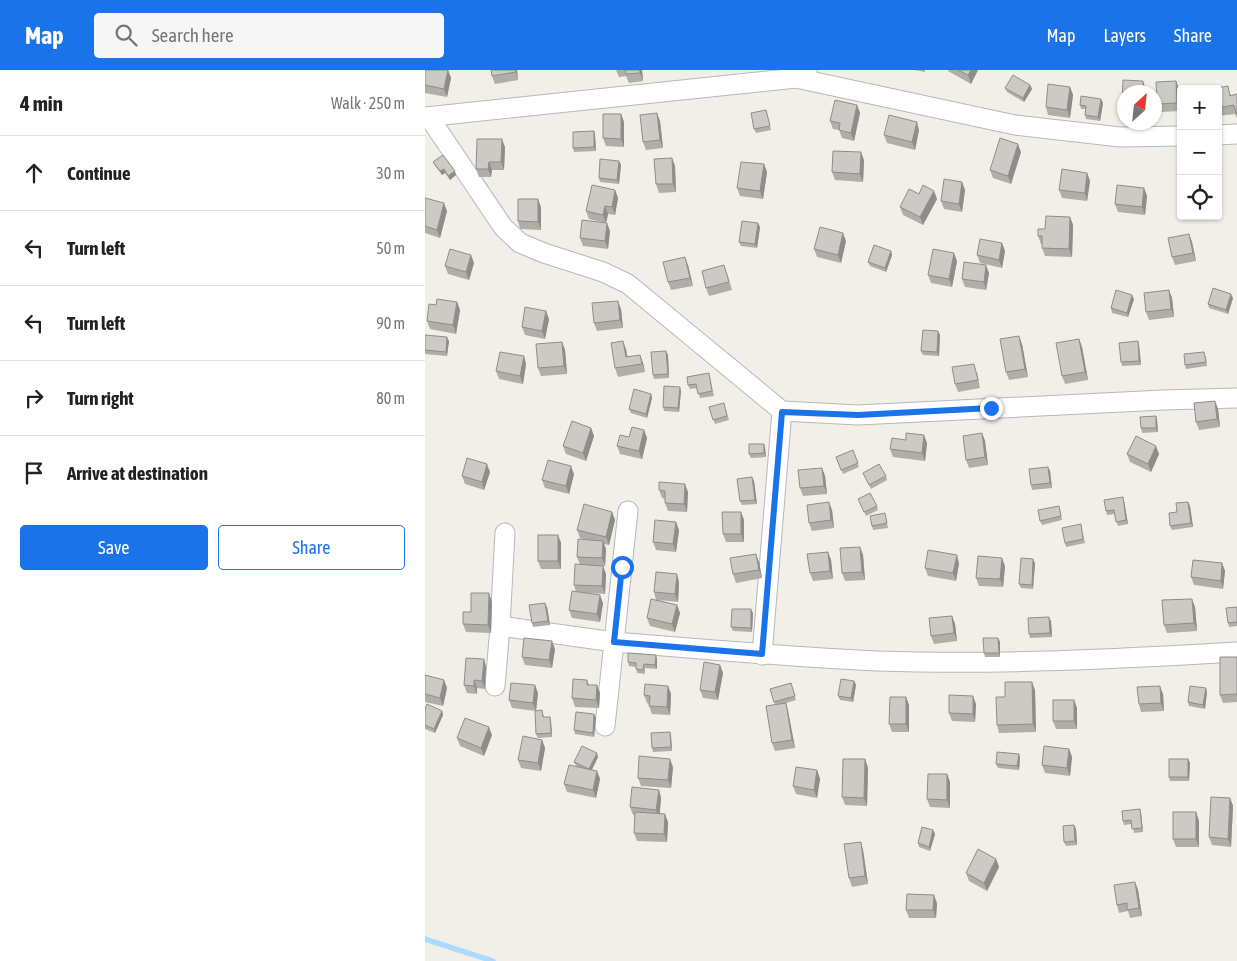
<!DOCTYPE html>
<html lang="en">
<head>
<meta charset="utf-8">
<style>
  :root { --surface:#fff; --page:#f6f6f6; --text:#222; --muted:#767676; --line:#e0e0e0; --accent:#1a73e8 }
  body { margin:0; font-family:"Asap Condensed",sans-serif; background:var(--page); color:var(--text) }
  .controls { position:absolute; right:15px; top:15px; display:grid; overflow:hidden; border-radius:5px; box-shadow:0 1px 4px #0004 }
  .controls button { width:45px; height:45px; display:grid; place-items:center; padding:0; border:0; border-bottom:1px solid var(--line); background:var(--surface); color:var(--text); font:25px sans-serif }
  .compass { position:absolute; left:692px; top:15px; width:45px; height:45px; border-radius:50%; background:var(--surface); box-shadow:0 1px 4px #0004; rotate:27deg }
  .stop { position:absolute; width:15px; height:15px; margin:-11px; border:4px solid #1a73e8; border-radius:50%; background:#fff }
  .stop.end { background:#1a73e8; border-color:#fff; box-shadow:0 1px 5px #0008 }
  .list { margin:0; padding:0; list-style:none }
  h2 { display:flex; justify-content:space-between; align-items:center; height:65px; margin:0; padding:0 20px; font-size:21px }
  h2 small { font-size:16px; font-weight:400; color:var(--muted) }
  .list li { display:grid; grid-template-columns:32px 1fr auto; gap:15px; align-items:center; box-sizing:border-box; height:75px; padding:0 20px; border-top:1px solid var(--line) }
  .list b { display:block; font-size:19px; white-space:nowrap }
  .list em { font-size:16px; font-style:normal; color:var(--muted) }
  .actions { display:flex; gap:10px; padding:15px 20px }
  .actions a { flex:1; padding:11px 0; border:1px solid var(--accent); border-radius:5px; text-align:center; font-size:18px; color:var(--accent) }
  .actions .main { background:var(--accent); color:#fff }
  .icon { flex:none; width:28px; height:28px; fill:none; stroke:currentColor; stroke-width:2; stroke-linecap:round; stroke-linejoin:round }
  .map { position:relative; flex:none; width:812px; height:891px; overflow:hidden }
  header { display:flex; align-items:center; gap:30px; box-sizing:border-box; height:70px; padding:0 25px; background:var(--accent); color:#fff }
  header strong { font-size:24px }
  nav { display:flex; gap:28px; margin-inline-start:auto; font-size:18px }
  .search { width:350px; height:45px; background:var(--page); display:flex; align-items:center; gap:12px; box-sizing:border-box; padding:0 18px; border-radius:5px; color:var(--muted); font-size:19px }
  main { display:flex }
  aside { flex:1; background:var(--surface) }
  .map>svg:first-child { display:block }
  .lines { fill:none; stroke-linecap:round; stroke-linejoin:round }
  .stream { stroke:#aadaff; stroke-width:5.5 }
  .minor-casing { stroke:#b5b8bc; stroke-width:21 }
  .minor { stroke:#fff; stroke-width:19 }
  .wall { fill:#afaea9 }
  .shaded-wall { fill:#8f8d8a }
  .building { fill:#cccac5; stroke:#8f8d8a }
  .route { stroke:#1a73e8; stroke-width:6 }
</style>
</head>
<body>
<header>
<strong>Map</strong>
<div class="search"><svg class="icon" aria-label="search" viewBox="0 0 24 24"><circle cx="10" cy="10" r="6"/><path d="M15 15l6 6"/></svg>Search here</div>
<nav><a>Map</a><a>Layers</a><a>Share</a></nav>
</header>
<main>
<aside>
<h2>4 min<small>Walk · 250 m</small></h2>
<ul class="list">
<li><svg class="icon" aria-label="ahead" viewBox="0 0 24 24"><path d="M12 20V5M6 11l6-6 6 6"/></svg><div><b>Continue</b></div><em>30 m</em></li>
<li><svg class="icon" aria-label="left" viewBox="0 0 24 24"><path d="M17 20v-9H6M10 6l-5 5 5 5"/></svg><div><b>Turn left</b></div><em>50 m</em></li>
<li><svg class="icon" aria-label="left" viewBox="0 0 24 24"><path d="M17 20v-9H6M10 6l-5 5 5 5"/></svg><div><b>Turn left</b></div><em>90 m</em></li>
<li><svg class="icon" aria-label="right" viewBox="0 0 24 24"><path d="M7 20v-9h11M14 6l5 5-5 5"/></svg><div><b>Turn right</b></div><em>80 m</em></li>
<li><svg class="icon" aria-label="arrive" viewBox="0 0 24 24"><path d="M6 21V4h12l-3 4 3 4H6"/></svg><div><b>Arrive at destination</b></div></li>
</ul>
<div class="actions"><a class="main">Save</a><a>Share</a></div>
</aside>
<div class="map">
<svg width="812" height="891" viewBox="0 0 812 891">
  <rect width="100%" height="100%" fill="#f1efe8"/>
  <g class="lines">
    <polyline class="stream" points="0,869 68,891"/>
    <defs>
      <g id="minor">
        <polyline points="371,8 590,55 695,67 756,66"/>
        <polyline points="0,47 371,8 382,2"/>
        <polyline points="4,47 78,157 95,173 119,183 178,202 203,214 357,341 433,345 738,330 812,328"/>
        <polyline points="793,65 812,64"/>
        <path d="M203 441 189 572C277 579 365 587 453 591 573 595 693 589 812 582"/>
        <polyline points="75,556 189,572 180,656"/>
        <polyline points="337,585 357,341"/>
        <polyline points="70,616 75,556 80,463"/>
      </g>
    </defs>
    <use href="#minor" class="minor-casing"/>
    <use href="#minor" class="minor"/>
  </g>
  <g class="wall">
    <polygon points="0,0 23,0 26,8 22,27 0,23"/>
    <polygon points="92,0 93,10 70,14 67,6"/>
    <polygon points="191,0 217,0 218,11 204,13 201,6 194,7"/>
    <polygon points="489,0 500,0 500,2"/>
    <polygon points="523,0 553,0 546,14 523,1"/>
    <polygon points="698,10 721,19 700,22 700,42 697,34"/>
    <polygon points="751,11 754,19 755,41 735,42 732,34"/>
    <polygon points="605,15 607,19 599,32 582,22 580,18"/>
    <polygon points="645,17 648,25 645,48 623,45 621,37"/>
    <polygon points="793,19 806,24 806,25 812,24 812,48 810,44 793,46"/>
    <polygon points="676,29 678,33 675,51 661,49 660,45 660,39 656,39 655,35"/>
    <polygon points="432,35 435,43 429,71 417,68 414,60 408,59 405,51"/>
    <polygon points="341,40 346,60 331,63 329,59"/>
    <polygon points="196,44 199,52 199,77 181,76 178,68"/>
    <polygon points="235,51 238,78 221,80 218,72"/>
    <polygon points="494,60 490,80 462,73 459,65"/>
    <polygon points="169,61 170,65 171,81 149,82 148,78"/>
    <polygon points="80,77 79,100 67,100 66,107 54,107 51,99"/>
    <polygon points="596,82 586,114 568,108 565,100"/>
    <polygon points="247,88 250,96 251,122 234,123 231,114"/>
    <polygon points="439,90 438,112 410,110 407,102"/>
    <polygon points="194,91 196,95 194,114 175,112 174,108"/>
    <polygon points="8,92 31,105 25,110 20,103 17,105 10,96"/>
    <polygon points="339,94 342,102 338,129 315,126 312,118"/>
    <polygon points="662,103 665,111 662,131 637,128 634,120"/>
    <polygon points="537,112 540,120 537,142 519,139 516,131"/>
    <polygon points="719,118 722,126 720,145 693,142 690,134"/>
    <polygon points="190,120 193,128 190,145 183,144 181,153 164,149 161,141"/>
    <polygon points="509,121 512,129 498,155 478,145 475,137 494,124"/>
    <polygon points="0,128 22,141 15,168 0,163"/>
    <polygon points="116,137 116,160 95,159 93,151"/>
    <polygon points="645,147 648,155 647,187 620,186 617,178 617,174 616,174 613,166 620,159"/>
    <polygon points="335,157 332,178 316,176 314,172"/>
    <polygon points="185,161 183,179 158,176 155,168"/>
    <polygon points="764,164 767,172 771,191 750,195 747,187"/>
    <polygon points="421,171 416,193 392,187 389,179"/>
    <polygon points="577,173 580,181 577,198 555,193 552,185"/>
    <polygon points="466,181 467,185 461,202 445,196 443,192"/>
    <polygon points="532,191 527,217 506,213 503,205"/>
    <polygon points="49,193 44,210 23,204 20,196"/>
    <polygon points="263,195 268,216 246,220 243,212"/>
    <polygon points="302,203 307,220 284,226 281,218"/>
    <polygon points="564,203 561,220 540,217 537,209"/>
    <polygon points="744,220 747,228 749,247 724,250 721,242"/>
    <polygon points="808,228 803,244 784,238 783,234"/>
    <polygon points="709,229 703,247 687,243 686,238"/>
    <polygon points="32,232 35,240 31,264 5,259 2,251 11,235"/>
    <polygon points="196,239 198,258 172,261 169,253"/>
    <polygon points="124,249 120,269 100,265 97,257"/>
    <polygon points="0,265 24,271 22,286 0,284"/>
    <polygon points="515,265 514,286 498,285 496,281"/>
    <polygon points="654,269 657,277 663,310 640,314 637,306"/>
    <polygon points="713,271 714,275 716,295 697,296 696,292"/>
    <polygon points="137,272 140,280 142,304 116,306 113,298"/>
    <polygon points="597,274 603,307 584,310 581,302"/>
    <polygon points="201,279 202,287 215,285 218,293 220,302 193,307 190,298"/>
    <polygon points="241,281 243,285 244,308 229,309 228,305"/>
    <polygon points="99,286 101,294 98,314 74,309 71,301"/>
    <polygon points="781,286 782,296 761,299 760,295"/>
    <polygon points="552,302 555,318 533,322 530,314"/>
    <polygon points="285,307 289,326 275,328 272,318 265,319 263,315"/>
    <polygon points="256,321 254,342 239,341 238,337"/>
    <polygon points="226,324 227,328 222,348 206,343 204,339"/>
    <polygon points="790,331 793,339 795,357 774,360 771,352"/>
    <polygon points="299,333 304,350 290,354 284,337"/>
    <polygon points="731,346 732,350 733,362 717,363 716,358"/>
    <polygon points="166,358 169,366 161,391 141,384 138,376"/>
    <polygon points="219,360 222,368 217,389 195,384 192,376 204,367"/>
    <polygon points="557,363 560,371 563,395 544,398 541,390"/>
    <polygon points="502,373 500,391 468,387 465,379"/>
    <polygon points="339,374 340,378 341,387 326,388 324,384"/>
    <polygon points="428,380 434,397 418,404 411,387"/>
    <polygon points="702,384 734,384 726,402 705,392"/>
    <polygon points="623,397 625,401 627,418 607,420 606,415"/>
    <polygon points="397,398 400,406 402,424 378,426 375,418"/>
    <polygon points="65,402 59,420 40,414 37,406"/>
    <polygon points="438,403 461,406 462,410 446,419"/>
    <polygon points="149,404 144,424 120,418 117,410"/>
    <polygon points="329,411 332,434 317,435 315,431"/>
    <polygon points="234,420 263,422 262,442 243,441 240,433 240,429 237,428"/>
    <polygon points="699,431 703,454 693,456 690,444 682,445 681,441"/>
    <polygon points="763,432 765,436 768,457 747,460 745,456 752,442"/>
    <polygon points="435,433 452,436 453,440 441,446"/>
    <polygon points="407,440 409,458 387,461 384,453"/>
    <polygon points="635,440 637,450 617,455 615,451"/>
    <polygon points="187,442 190,450 184,475 179,474 181,479 180,496 178,496 181,504 180,524 163,523 178,533 175,552 147,548 144,540 151,522 149,515 155,495 152,487 163,470 155,468 152,460"/>
    <polygon points="316,442 319,450 319,472 301,472 298,464"/>
    <polygon points="460,443 463,458 448,460 447,456"/>
    <polygon points="657,459 660,473 641,477 640,473"/>
    <polygon points="254,460 251,482 231,480 228,472"/>
    <polygon points="133,465 136,473 136,499 116,499 113,491"/>
    <polygon points="435,477 438,485 440,510 420,511 417,503"/>
    <polygon points="403,482 406,490 408,509 388,511 385,503"/>
    <polygon points="334,492 337,508 311,513 308,504"/>
    <polygon points="534,493 531,511 503,506 500,498"/>
    <polygon points="610,493 608,519 596,518 594,514"/>
    <polygon points="797,493 800,501 798,519 769,515 766,507"/>
    <polygon points="580,496 578,517 554,516 551,508"/>
    <polygon points="254,512 253,532 233,530 252,535 255,543 250,562 225,556 222,548 231,530 229,522"/>
    <polygon points="67,532 66,563 41,562 38,554 46,542"/>
    <polygon points="122,537 125,555 108,557 107,553"/>
    <polygon points="770,537 772,561 742,563 739,555"/>
    <polygon points="812,537 812,556 804,557 803,553"/>
    <polygon points="328,543 327,562 308,561 306,557"/>
    <polygon points="527,546 530,554 532,571 509,574 506,566"/>
    <polygon points="626,551 627,567 605,568 604,564"/>
    <polygon points="573,568 575,572 575,587 560,587 559,583"/>
    <polygon points="130,579 127,598 100,595 97,587"/>
    <polygon points="812,587 812,632 798,633 795,625"/>
    <polygon points="59,589 61,597 60,619 52,618 52,624 42,623 39,615"/>
    <polygon points="232,589 232,599 220,598 220,604 212,603 211,597 204,596 203,592"/>
    <polygon points="295,595 298,603 293,630 278,628 275,620"/>
    <polygon points="0,605 19,610 22,618 18,636 0,632"/>
    <polygon points="162,610 164,615 172,615 175,623 174,638 150,637 147,628"/>
    <polygon points="429,611 431,615 428,632 415,630 413,626"/>
    <polygon points="366,613 371,630 361,633 363,641 370,678 350,681 347,673 350,635 345,619"/>
    <polygon points="243,616 246,624 245,645 227,644 224,636 224,634 222,633 219,625"/>
    <polygon points="610,620 611,662 574,663 572,655 580,627"/>
    <polygon points="782,622 780,639 764,636 763,632"/>
    <polygon points="113,623 111,641 117,640 119,647 126,651 127,667 113,668 111,664 111,641 87,638 84,630"/>
    <polygon points="738,624 739,641 716,642 714,634"/>
    <polygon points="481,627 484,635 484,662 467,662 464,654"/>
    <polygon points="649,630 652,638 652,659 631,659 628,651"/>
    <polygon points="551,634 550,652 527,651 524,643"/>
    <polygon points="0,639 17,641 18,645 10,663 0,659"/>
    <polygon points="169,644 171,648 169,667 150,664 149,660"/>
    <polygon points="245,662 246,666 247,681 228,682 227,678"/>
    <polygon points="67,665 59,686 35,676 32,668"/>
    <polygon points="117,670 120,678 116,701 96,698 93,690"/>
    <polygon points="644,679 647,687 645,706 620,703 617,695"/>
    <polygon points="594,684 595,688 594,700 573,698 571,694"/>
    <polygon points="173,687 167,700 172,701 175,709 171,728 142,722 139,714 151,696 149,692"/>
    <polygon points="440,689 443,698 442,736 420,735 417,727"/>
    <polygon points="763,689 765,693 764,711 745,711 744,707"/>
    <polygon points="248,697 246,718 216,716 213,708"/>
    <polygon points="392,700 395,709 392,728 371,724 368,716"/>
    <polygon points="522,704 525,712 525,738 505,737 502,729"/>
    <polygon points="234,720 236,728 235,743 240,744 243,752 242,772 212,771 209,763 210,745 208,745 205,737"/>
    <polygon points="805,728 808,736 806,777 787,775 784,767"/>
    <polygon points="715,739 716,743 718,762 709,763 707,754 699,755 698,751"/>
    <polygon points="771,742 774,751 774,777 751,777 748,769"/>
    <polygon points="649,755 651,759 652,775 641,776 639,772"/>
    <polygon points="508,760 510,764 505,781 494,777 493,773"/>
    <polygon points="438,780 443,814 427,817 424,808"/>
    <polygon points="571,789 574,797 562,821 544,811 541,803"/>
    <polygon points="710,812 713,820 717,846 705,848 703,841 694,843 692,835"/>
    <polygon points="512,833 511,848 484,848 481,840"/>
  </g>
  <g class="shaded-wall">
    <polygon points="23,0 26,8 22,27 19,19"/>
    <polygon points="90,0 92,0 93,10 91,2"/>
    <polygon points="215,0 217,0 218,11 215,3"/>
    <polygon points="546,0 553,0 546,14 543,5"/>
    <polygon points="718,11 721,19 721,22 718,22"/>
    <polygon points="751,11 754,19 755,41 752,33"/>
    <polygon points="605,15 607,19 599,32 598,28"/>
    <polygon points="645,17 648,25 645,48 642,40"/>
    <polygon points="676,29 678,33 675,51 673,47"/>
    <polygon points="432,35 435,43 429,71 426,63"/>
    <polygon points="232,43 235,51 238,78 235,70"/>
    <polygon points="196,44 199,52 199,77 196,69"/>
    <polygon points="492,52 494,60 490,80 487,72"/>
    <polygon points="169,61 170,65 171,81 169,77"/>
    <polygon points="77,69 80,77 79,100 76,92"/>
    <polygon points="593,74 596,82 586,114 583,106"/>
    <polygon points="436,82 439,90 438,112 435,104"/>
    <polygon points="247,88 250,96 251,122 248,114"/>
    <polygon points="194,91 196,95 194,114 192,110"/>
    <polygon points="64,92 67,100 66,107 63,99"/>
    <polygon points="339,94 342,102 338,129 335,121"/>
    <polygon points="19,99 20,103 17,105 15,101"/>
    <polygon points="30,101 31,105 25,110 23,106"/>
    <polygon points="662,103 665,111 662,131 660,123"/>
    <polygon points="537,112 540,120 537,142 534,134"/>
    <polygon points="719,118 722,126 720,145 717,137"/>
    <polygon points="190,120 193,128 190,145 187,137"/>
    <polygon points="509,121 512,129 498,155 495,147"/>
    <polygon points="113,129 116,137 116,160 113,152"/>
    <polygon points="19,133 22,141 15,168 12,160"/>
    <polygon points="180,136 183,144 181,153 178,145"/>
    <polygon points="645,147 648,155 647,187 644,179"/>
    <polygon points="182,153 185,161 183,179 180,171"/>
    <polygon points="333,153 335,157 332,178 330,174"/>
    <polygon points="418,163 421,171 416,193 413,185"/>
    <polygon points="764,164 767,172 771,191 768,183"/>
    <polygon points="577,173 580,181 577,198 574,190"/>
    <polygon points="466,181 467,185 461,202 460,198"/>
    <polygon points="529,183 532,191 527,217 524,209"/>
    <polygon points="46,185 49,193 44,210 41,202"/>
    <polygon points="260,187 263,195 268,216 265,208"/>
    <polygon points="561,195 564,203 561,220 559,212"/>
    <polygon points="744,220 747,228 749,247 746,239"/>
    <polygon points="806,224 808,228 803,244 801,240"/>
    <polygon points="707,225 709,229 703,247 702,243"/>
    <polygon points="193,231 196,239 198,258 195,250"/>
    <polygon points="32,232 35,240 31,264 28,255"/>
    <polygon points="121,241 124,249 120,269 117,261"/>
    <polygon points="513,261 515,265 514,286 512,282"/>
    <polygon points="594,266 597,274 603,307 600,299"/>
    <polygon points="22,267 24,271 22,286 21,282"/>
    <polygon points="654,269 657,277 663,310 660,302"/>
    <polygon points="198,271 201,279 204,295 201,287"/>
    <polygon points="713,271 714,275 716,295 714,291"/>
    <polygon points="137,272 140,280 142,304 139,296"/>
    <polygon points="241,281 243,285 244,308 243,304"/>
    <polygon points="215,285 218,293 220,302 217,294"/>
    <polygon points="99,286 101,294 98,314 95,306"/>
    <polygon points="255,317 256,321 254,342 253,338"/>
    <polygon points="226,324 227,328 222,348 221,344"/>
    <polygon points="790,331 793,339 795,357 792,349"/>
    <polygon points="731,346 732,350 733,362 731,358"/>
    <polygon points="166,358 169,366 161,391 158,383"/>
    <polygon points="219,360 222,368 217,389 214,381"/>
    <polygon points="557,363 560,371 563,395 560,387"/>
    <polygon points="499,365 502,373 500,391 497,383"/>
    <polygon points="339,374 340,378 341,387 339,383"/>
    <polygon points="731,376 734,384 726,402 723,394"/>
    <polygon points="62,394 65,402 59,420 57,412"/>
    <polygon points="146,396 149,404 144,424 141,416"/>
    <polygon points="623,397 625,401 627,418 625,413"/>
    <polygon points="397,398 400,406 402,424 399,416"/>
    <polygon points="327,407 329,411 332,434 330,430"/>
    <polygon points="260,414 263,422 262,442 259,434"/>
    <polygon points="698,427 699,431 703,454 701,450"/>
    <polygon points="404,432 407,440 409,458 406,450"/>
    <polygon points="763,432 765,436 768,457 766,453"/>
    <polygon points="187,442 190,450 184,475 181,467"/>
    <polygon points="316,442 319,450 319,472 316,464"/>
    <polygon points="251,452 254,460 251,482 248,474"/>
    <polygon points="133,465 136,473 136,499 133,491"/>
    <polygon points="178,471 181,479 180,496 177,488"/>
    <polygon points="435,477 438,485 440,510 437,502"/>
    <polygon points="403,482 406,490 408,509 405,501"/>
    <polygon points="331,484 334,492 337,508 334,500"/>
    <polygon points="532,485 534,493 531,511 528,503"/>
    <polygon points="577,488 580,496 578,517 575,509"/>
    <polygon points="608,489 610,493 608,519 607,515"/>
    <polygon points="797,493 800,501 798,519 796,511"/>
    <polygon points="178,496 181,504 180,524 177,516"/>
    <polygon points="252,504 254,512 253,532 250,524"/>
    <polygon points="64,523 67,532 66,563 63,555"/>
    <polygon points="175,525 178,533 175,552 172,544"/>
    <polygon points="767,529 770,537 772,561 769,553"/>
    <polygon points="120,533 122,537 125,555 123,551"/>
    <polygon points="252,535 255,543 250,562 247,554"/>
    <polygon points="326,539 328,543 327,562 326,558"/>
    <polygon points="527,546 530,554 532,571 529,563"/>
    <polygon points="624,547 626,551 627,567 625,563"/>
    <polygon points="573,568 575,572 575,587 574,583"/>
    <polygon points="127,571 130,579 127,598 124,590"/>
    <polygon points="231,585 232,589 232,599 230,595"/>
    <polygon points="59,589 61,597 60,619 57,611"/>
    <polygon points="295,595 298,603 293,630 290,622"/>
    <polygon points="19,610 22,618 18,636 15,628"/>
    <polygon points="49,610 52,618 52,624 49,616"/>
    <polygon points="429,611 431,615 428,632 426,628"/>
    <polygon points="607,612 610,620 611,662 608,654"/>
    <polygon points="110,615 113,623 111,641 108,633"/>
    <polygon points="172,615 175,623 174,638 171,630"/>
    <polygon points="243,616 246,624 245,645 242,637"/>
    <polygon points="735,616 738,624 739,641 736,633"/>
    <polygon points="781,618 782,622 780,639 778,635"/>
    <polygon points="548,626 551,634 550,652 548,644"/>
    <polygon points="481,627 484,635 484,662 481,654"/>
    <polygon points="649,630 652,638 652,659 649,651"/>
    <polygon points="361,633 363,641 370,678 367,670"/>
    <polygon points="17,641 18,645 10,663 9,659"/>
    <polygon points="169,644 171,648 169,667 168,663"/>
    <polygon points="125,647 126,651 127,667 126,663"/>
    <polygon points="64,657 67,665 59,686 56,678"/>
    <polygon points="245,662 246,666 247,681 246,677"/>
    <polygon points="117,670 120,678 116,701 113,693"/>
    <polygon points="644,679 647,687 645,706 642,698"/>
    <polygon points="172,683 173,687 165,703 164,699"/>
    <polygon points="594,684 595,688 594,700 592,696"/>
    <polygon points="245,689 248,697 246,718 243,710"/>
    <polygon points="440,689 443,698 442,736 439,728"/>
    <polygon points="763,689 765,693 764,711 763,707"/>
    <polygon points="392,700 395,709 392,728 389,720"/>
    <polygon points="172,701 175,709 171,728 168,720"/>
    <polygon points="522,704 525,712 525,738 522,730"/>
    <polygon points="234,720 236,728 234,748 231,740"/>
    <polygon points="805,728 808,736 806,777 803,769"/>
    <polygon points="715,739 716,743 718,762 717,758"/>
    <polygon points="771,742 774,751 774,777 771,769"/>
    <polygon points="240,744 243,752 242,772 239,764"/>
    <polygon points="649,755 651,759 652,775 650,771"/>
    <polygon points="508,760 510,764 505,781 504,777"/>
    <polygon points="436,772 438,780 443,814 440,806"/>
    <polygon points="571,789 574,797 562,821 559,813"/>
    <polygon points="710,812 713,820 717,846 714,838"/>
    <polygon points="509,825 512,833 511,848 508,840"/>
  </g>
  <g class="building">
    <polygon points="0,0 23,0 19,19 0,15"/>
    <polygon points="66,0 90,0 91,2 67,6"/>
    <polygon points="200,0 215,0 215,3 201,4"/>
    <polygon points="533,0 546,0 543,5"/>
    <polygon points="588,5 605,15 598,28 580,18"/>
    <polygon points="698,10 718,11 718,22 700,22 700,35 697,34"/>
    <polygon points="751,11 752,33 732,34 731,12"/>
    <polygon points="623,14 645,17 642,40 621,37"/>
    <polygon points="803,16 805,26 812,24 812,44 811,44 809,35 793,38 793,19 787,19"/>
    <polygon points="656,26 676,29 673,47 660,45 661,36 655,35"/>
    <polygon points="410,30 432,35 426,63 414,60 415,53 405,51"/>
    <polygon points="341,40 345,56 329,59 326,43"/>
    <polygon points="232,43 235,70 218,72 215,45"/>
    <polygon points="178,44 196,44 196,69 178,68"/>
    <polygon points="464,45 492,52 487,72 459,65"/>
    <polygon points="169,61 169,77 148,78 148,62"/>
    <polygon points="575,68 593,74 583,106 565,100"/>
    <polygon points="52,69 77,69 76,92 64,92 63,99 51,99"/>
    <polygon points="408,81 436,82 435,104 407,102"/>
    <polygon points="18,85 30,101 23,106 19,99 15,101 8,92"/>
    <polygon points="247,88 248,114 231,114 229,89"/>
    <polygon points="175,89 194,91 192,110 174,108"/>
    <polygon points="316,92 339,94 335,121 312,118"/>
    <polygon points="637,99 662,103 660,123 634,120"/>
    <polygon points="519,109 537,112 534,134 516,131"/>
    <polygon points="167,115 190,120 187,137 180,136 178,145 161,141"/>
    <polygon points="498,115 509,121 495,147 475,137 484,119 494,124"/>
    <polygon points="692,115 719,118 717,137 690,134"/>
    <polygon points="0,128 19,133 12,160 0,156"/>
    <polygon points="93,129 113,129 113,152 93,151"/>
    <polygon points="621,146 645,147 644,179 617,178 617,166 613,166 613,159 620,159"/>
    <polygon points="157,150 182,153 180,171 155,168"/>
    <polygon points="317,151 333,153 330,174 314,172"/>
    <polygon points="395,157 418,163 413,185 389,179"/>
    <polygon points="764,164 768,183 747,187 743,168"/>
    <polygon points="555,169 577,173 574,190 552,185"/>
    <polygon points="449,175 466,181 460,198 443,192"/>
    <polygon points="25,179 46,185 41,202 20,196"/>
    <polygon points="508,179 529,183 524,209 503,205"/>
    <polygon points="260,187 265,208 243,212 238,192"/>
    <polygon points="539,192 561,195 559,212 537,209"/>
    <polygon points="299,195 304,212 281,218 277,201"/>
    <polygon points="788,218 806,224 801,240 783,234"/>
    <polygon points="691,220 707,225 702,243 686,238"/>
    <polygon points="744,220 746,239 721,242 719,223"/>
    <polygon points="12,229 32,232 28,255 2,251 4,234 11,235"/>
    <polygon points="193,231 195,250 169,253 167,233"/>
    <polygon points="100,237 121,241 117,261 97,257"/>
    <polygon points="498,260 513,261 512,282 496,281"/>
    <polygon points="0,265 22,267 21,282 0,280"/>
    <polygon points="594,266 600,299 581,302 575,269"/>
    <polygon points="654,269 660,302 637,306 631,273"/>
    <polygon points="198,271 201,287 215,285 217,294 190,298 186,273"/>
    <polygon points="713,271 714,291 696,292 694,273"/>
    <polygon points="137,272 139,296 113,298 111,274"/>
    <polygon points="241,281 243,304 228,305 226,282"/>
    <polygon points="75,282 99,286 95,306 71,301"/>
    <polygon points="779,282 781,292 760,295 759,284"/>
    <polygon points="549,294 553,310 530,314 527,297"/>
    <polygon points="284,303 287,321 273,324 271,314 263,315 262,307"/>
    <polygon points="239,316 255,317 253,338 238,337"/>
    <polygon points="209,319 226,324 221,344 204,339"/>
    <polygon points="790,331 792,349 771,352 769,333"/>
    <polygon points="299,333 302,346 288,350 284,337"/>
    <polygon points="731,346 731,358 716,358 715,347"/>
    <polygon points="147,351 166,358 158,383 138,376"/>
    <polygon points="207,357 219,360 214,381 192,376 195,365 204,367"/>
    <polygon points="481,363 499,365 497,383 465,379 467,368 481,370"/>
    <polygon points="557,363 560,387 541,390 538,366"/>
    <polygon points="711,366 731,376 723,394 702,384"/>
    <polygon points="324,374 339,374 339,383 324,384"/>
    <polygon points="428,380 433,393 416,400 411,387"/>
    <polygon points="42,388 62,394 57,412 37,406"/>
    <polygon points="123,390 146,396 141,416 117,410"/>
    <polygon points="454,394 461,406 444,415 438,403"/>
    <polygon points="623,397 625,413 606,415 604,399"/>
    <polygon points="397,398 399,416 375,418 373,400"/>
    <polygon points="327,407 330,430 315,431 312,409"/>
    <polygon points="234,412 260,414 259,434 240,433 240,421 234,420"/>
    <polygon points="445,423 452,436 439,442 433,429"/>
    <polygon points="698,427 701,450 691,452 689,440 681,441 679,430"/>
    <polygon points="404,432 406,450 384,453 382,435"/>
    <polygon points="763,432 766,453 745,456 744,443 752,442 751,433"/>
    <polygon points="159,434 187,442 181,467 152,460"/>
    <polygon points="634,436 636,446 615,451 613,440"/>
    <polygon points="297,442 316,442 316,464 298,464"/>
    <polygon points="460,443 462,453 447,456 445,446"/>
    <polygon points="230,450 251,452 248,474 228,472"/>
    <polygon points="656,454 658,469 640,473 637,458"/>
    <rect x="113" y="465" width="20" height="26"/>
    <polygon points="153,469 178,471 177,488 152,487"/>
    <polygon points="435,477 437,502 417,503 415,478"/>
    <polygon points="503,480 532,485 528,503 500,498"/>
    <polygon points="403,482 405,501 385,503 382,484"/>
    <polygon points="331,484 334,500 308,504 305,488"/>
    <polygon points="553,486 577,488 575,509 551,508"/>
    <polygon points="596,488 608,489 607,515 594,514"/>
    <polygon points="768,490 797,493 796,511 766,507"/>
    <polygon points="150,494 178,496 177,516 149,515"/>
    <polygon points="231,502 252,504 250,524 229,522"/>
    <polygon points="147,521 175,525 172,544 144,540"/>
    <polygon points="46,523 64,523 63,555 38,554 38,542 46,542"/>
    <polygon points="226,529 252,535 247,554 222,548"/>
    <polygon points="767,529 769,553 739,555 737,530"/>
    <polygon points="120,533 123,551 107,553 104,535"/>
    <polygon points="812,537 812,552 803,553 801,538"/>
    <polygon points="307,539 326,539 326,558 306,557"/>
    <polygon points="527,546 529,563 506,566 504,548"/>
    <polygon points="624,547 625,563 604,564 603,548"/>
    <polygon points="99,568 127,571 124,590 97,587"/>
    <polygon points="558,568 573,568 574,583 559,583"/>
    <polygon points="203,583 231,585 230,595 219,594 218,600 211,599 211,593 203,592"/>
    <polygon points="795,587 812,587 812,624 795,625"/>
    <polygon points="41,588 59,589 57,611 49,610 49,616 39,615"/>
    <polygon points="279,592 295,595 290,622 275,620"/>
    <polygon points="0,605 19,610 15,628 0,624"/>
    <polygon points="148,609 162,610 162,615 172,615 171,630 147,628"/>
    <polygon points="416,609 429,611 426,628 413,626"/>
    <polygon points="580,612 607,612 608,654 572,655 571,627 580,627"/>
    <polygon points="86,613 110,615 108,633 84,630"/>
    <polygon points="366,613 370,626 349,632 345,619"/>
    <polygon points="220,614 243,616 242,637 224,636 225,626 219,625"/>
    <polygon points="735,616 736,633 714,634 712,617"/>
    <polygon points="765,616 781,618 778,635 763,632"/>
    <polygon points="524,625 548,626 548,644 524,643"/>
    <polygon points="465,627 481,627 481,654 464,654"/>
    <rect x="628" y="630" width="21" height="21"/>
    <polygon points="361,633 367,670 347,673 341,636"/>
    <polygon points="2,634 17,641 9,659 0,655 0,639"/>
    <polygon points="117,640 118,647 125,647 126,663 111,664 110,641"/>
    <polygon points="151,642 169,644 168,663 149,660"/>
    <polygon points="40,648 64,657 56,678 32,668"/>
    <polygon points="245,662 246,677 227,678 226,663"/>
    <polygon points="98,666 117,670 113,693 93,690"/>
    <polygon points="157,676 172,683 164,699 149,692"/>
    <polygon points="619,676 644,679 642,698 617,695"/>
    <polygon points="572,682 594,684 592,696 571,694"/>
    <polygon points="214,686 245,689 243,710 213,708"/>
    <polygon points="418,689 440,689 439,728 417,727"/>
    <rect x="744" y="689" width="19" height="18"/>
    <polygon points="144,695 172,701 168,720 139,714"/>
    <polygon points="371,697 392,700 389,720 368,716"/>
    <polygon points="503,704 522,704 522,730 502,729"/>
    <polygon points="207,717 234,720 231,740 205,737"/>
    <polygon points="786,727 805,728 803,769 784,767"/>
    <polygon points="715,739 717,758 707,759 706,750 698,751 697,741"/>
    <polygon points="210,742 240,744 239,764 209,763"/>
    <rect x="748" y="742" width="23" height="27"/>
    <polygon points="649,755 650,771 639,772 638,756"/>
    <polygon points="497,757 508,760 504,777 493,773"/>
    <polygon points="436,772 440,806 424,808 419,774"/>
    <polygon points="553,779 571,789 559,813 541,803"/>
    <polygon points="710,812 714,838 702,840 702,833 692,835 689,815"/>
    <polygon points="482,824 509,825 508,840 481,840"/>
  </g>
  <g class="lines">
    <polyline class="route" points="197,497 189,572 337,584 357,342 433,345 566,338"/>
  </g>
</svg>
<div class="controls">
<button>+</button>
<button>−</button>
<button><svg class="icon" aria-label="locate" viewBox="0 0 24 24"><circle cx="12" cy="12" r="6"/><path d="M12 2v4M12 18v4M2 12h4M18 12h4"/></svg></button>
</div>
<svg class="compass" viewBox="-18 -18 36 36"><path d="M0-13l5 13h-10z" fill="#e53935"/><path d="M0 13l5-13h-10z" fill="#767676"/></svg>
<div class="stop" style="left:197px;top:497px"></div>
<div class="stop end" style="left:566px;top:338px"></div>
</div>
</main>
</body>
</html>
